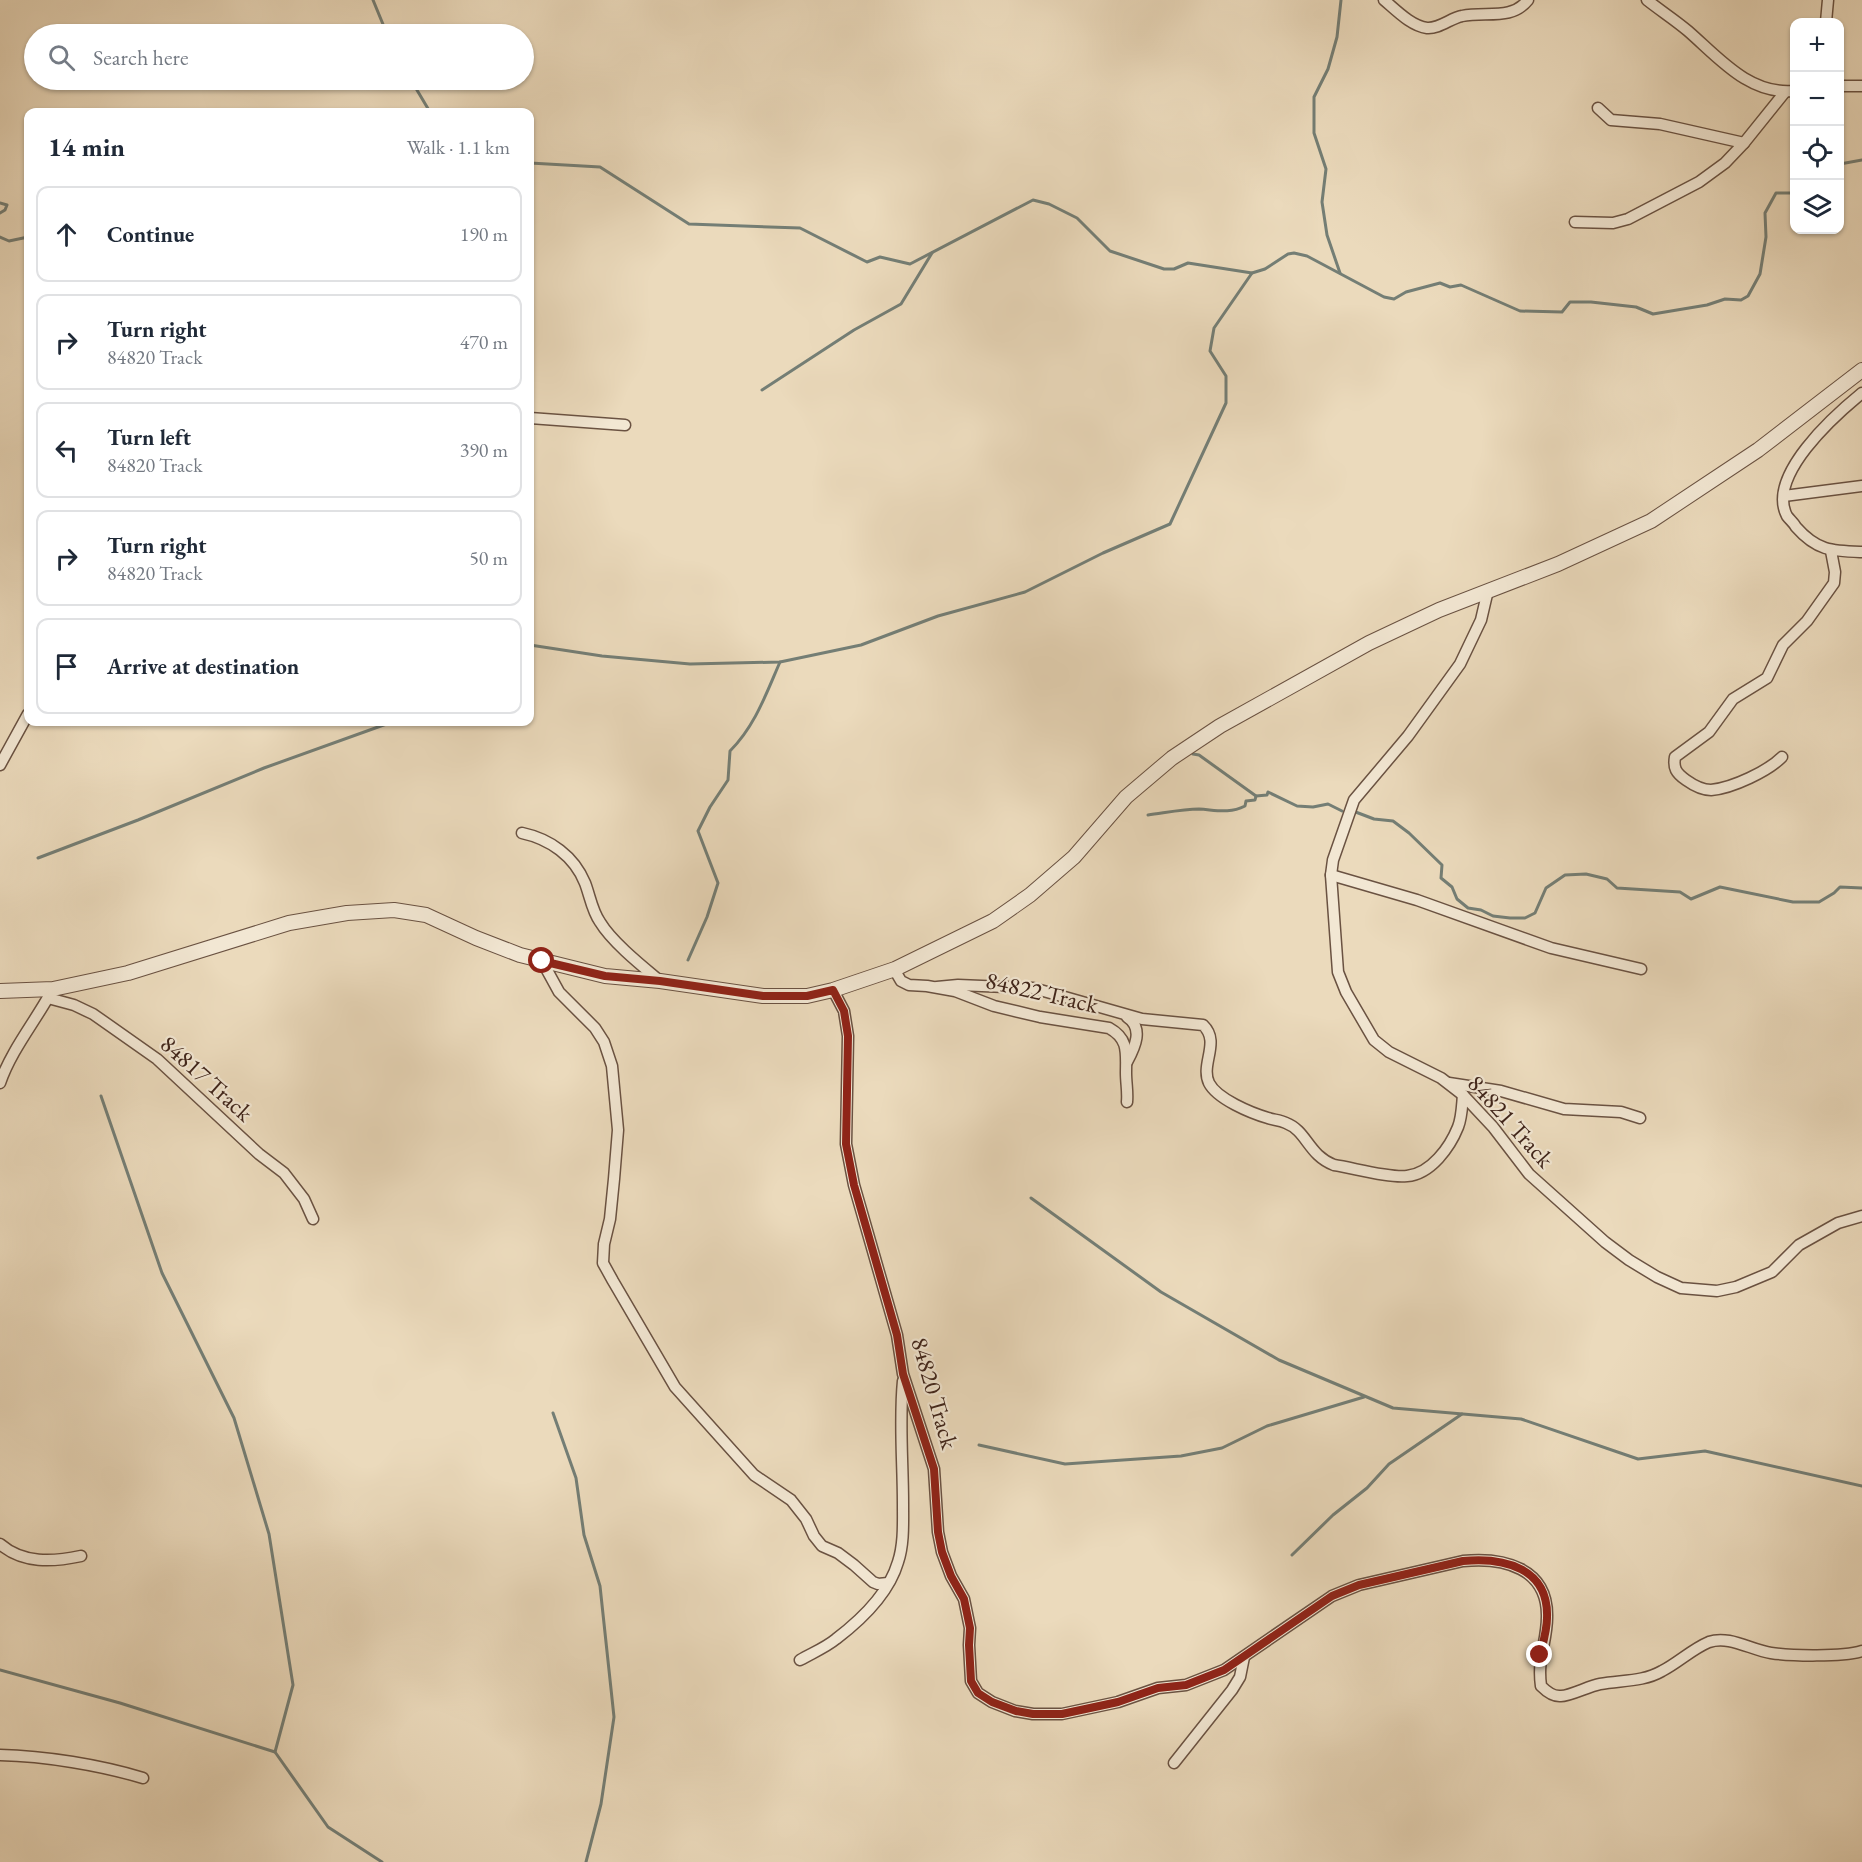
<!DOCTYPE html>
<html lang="en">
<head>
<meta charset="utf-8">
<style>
  :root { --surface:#fff; --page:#f6f6f7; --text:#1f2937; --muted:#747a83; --line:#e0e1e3 }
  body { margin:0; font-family:"EB Garamond",serif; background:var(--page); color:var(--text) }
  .controls { position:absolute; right:18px; top:18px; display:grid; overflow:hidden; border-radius:12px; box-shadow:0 2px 4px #0004 }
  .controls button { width:54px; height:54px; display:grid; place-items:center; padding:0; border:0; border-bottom:2px solid var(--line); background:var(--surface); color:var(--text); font:30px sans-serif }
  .stop { position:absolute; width:18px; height:18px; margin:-14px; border:4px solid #8f2418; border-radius:50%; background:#fff }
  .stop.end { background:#8f2418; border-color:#fff; box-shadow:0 2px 6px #0008 }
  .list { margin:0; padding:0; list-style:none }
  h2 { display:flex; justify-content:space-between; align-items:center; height:78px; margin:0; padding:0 24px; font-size:26px }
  h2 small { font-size:20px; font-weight:400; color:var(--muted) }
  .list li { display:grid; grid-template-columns:39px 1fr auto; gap:18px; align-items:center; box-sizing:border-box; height:96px; margin:0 12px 12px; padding:0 12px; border:2px solid var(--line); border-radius:12px }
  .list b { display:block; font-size:22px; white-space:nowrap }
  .list p { margin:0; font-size:20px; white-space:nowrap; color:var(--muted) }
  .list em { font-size:20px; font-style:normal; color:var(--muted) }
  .icon { flex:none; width:33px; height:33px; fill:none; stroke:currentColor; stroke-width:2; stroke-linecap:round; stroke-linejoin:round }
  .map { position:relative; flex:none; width:1862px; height:1862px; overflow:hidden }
  .search { position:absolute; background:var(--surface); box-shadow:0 2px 4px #0004; left:24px; top:24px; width:510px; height:66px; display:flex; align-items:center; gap:15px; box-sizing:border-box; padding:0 21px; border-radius:33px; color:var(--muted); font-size:22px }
  .panel { position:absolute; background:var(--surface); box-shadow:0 2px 4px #0004; left:24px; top:108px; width:510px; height:618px; border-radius:12px }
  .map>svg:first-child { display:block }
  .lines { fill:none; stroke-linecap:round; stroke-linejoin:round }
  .stream { stroke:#747e75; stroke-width:3 }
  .minor-casing { stroke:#6a5242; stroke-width:13 }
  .tertiary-casing { stroke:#6a5242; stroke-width:16 }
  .minor { stroke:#f2e7d3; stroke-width:10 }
  .tertiary { stroke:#f2e7d3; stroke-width:14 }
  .route { stroke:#8f2418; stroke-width:8 }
  .labels { text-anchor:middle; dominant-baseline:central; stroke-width:4.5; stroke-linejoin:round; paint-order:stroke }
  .street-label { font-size:24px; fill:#3f241a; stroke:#f2e7d3 }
</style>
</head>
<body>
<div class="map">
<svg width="1862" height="1862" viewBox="0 0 1862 1862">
  <rect width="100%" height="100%" fill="#ebdabc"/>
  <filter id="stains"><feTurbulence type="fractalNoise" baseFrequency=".00333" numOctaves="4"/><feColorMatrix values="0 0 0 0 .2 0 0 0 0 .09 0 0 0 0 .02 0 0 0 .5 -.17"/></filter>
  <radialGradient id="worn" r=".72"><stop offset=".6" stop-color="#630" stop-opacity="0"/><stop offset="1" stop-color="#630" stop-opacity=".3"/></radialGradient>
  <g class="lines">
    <g class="stream">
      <polyline points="373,0 387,34"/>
      <polyline points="411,80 430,112"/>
      <polyline points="530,163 600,167 689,224 800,228 867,262 880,257 910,264 1033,200 1049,204 1077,218 1110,251 1164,269 1174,269 1188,263 1252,273 1265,269 1288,254 1294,253 1307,256 1384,297 1394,299 1406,292 1440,283 1450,287 1461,285 1520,311 1562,312 1570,302 1591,302 1636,307 1653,314 1707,305 1725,299 1741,300 1748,296 1760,274 1766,237 1765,213 1776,193 1794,193"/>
      <polyline points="1840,164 1862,160"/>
      <polyline points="0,203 7,205 5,210 0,213"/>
      <polyline points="0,237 9,241 28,237"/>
      <polyline points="1340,273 1327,235 1322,202 1326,169 1314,133 1314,97 1328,69 1337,37 1341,0"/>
      <polyline points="762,390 854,330 901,304 932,253"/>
      <polyline points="530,645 602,656 690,664 780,662 861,645 938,616 1025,592 1103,553 1170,524 1226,403 1226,376 1210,351 1214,328 1252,273"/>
      <polyline points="1193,754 1199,755 1256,796 1267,795 1268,792 1297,806 1313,807 1328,804 1342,811"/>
      <polyline points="1353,811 1374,819 1393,821 1409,833 1442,865 1441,878 1452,887 1457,899 1468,908 1481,910 1493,916 1510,918 1525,918 1535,913 1546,888 1565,875 1586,874 1607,879 1617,888 1680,892 1691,899 1720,887 1793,902 1819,902 1834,893 1840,887 1862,888"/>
      <path d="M1148 815C1164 813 1183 809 1199 809 1216 810 1229 814 1245 806L1246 801 1255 800 1256 796"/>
      <polyline points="38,858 138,820 264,768 392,722"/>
      <path d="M688 960 707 917 718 883 698 831 710 807 728 780 730 751C755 726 766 694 780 662"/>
      <polyline points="101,1096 162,1273 234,1418 269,1534 293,1685 275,1752"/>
      <polyline points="1031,1198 1161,1292 1279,1360 1393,1408 1521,1419 1638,1459 1705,1451 1862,1486"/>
      <polyline points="553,1413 576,1478 584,1535 600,1586 614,1717 601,1804 586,1862"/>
      <polyline points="979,1445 1065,1464 1181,1456 1222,1448 1267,1426 1364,1397"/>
      <polyline points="1292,1555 1333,1515 1367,1488 1389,1464 1462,1414"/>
      <polyline points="0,1670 120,1703 275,1752 328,1827 382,1862"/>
    </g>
    <defs>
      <g id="minor">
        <path d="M1384 0C1396 10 1411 26 1427 28 1439 29 1451 18 1462 16 1486 11 1511 21 1528 0"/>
        <path d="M1647 0C1661 11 1675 20 1688 31 1719 58 1749 95 1794 91"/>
        <polyline points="1826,22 1828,0"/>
        <polyline points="1840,86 1862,86"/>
        <polyline points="1598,108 1611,120 1660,124 1744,143"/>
        <polyline points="1575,222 1613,223 1628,219 1699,182 1725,163 1744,143 1785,92"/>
        <path d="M1862 393C1835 415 1766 476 1787 516 1790 520 1794 523 1796 527 1817 551 1832 551 1862 552"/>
        <polyline points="530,418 625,425"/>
        <polyline points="1784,496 1862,486"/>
        <polyline points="1488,590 1481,620 1460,664 1408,736 1354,800 1333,860 1331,875 1338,972 1346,992 1374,1040 1389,1052 1441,1078 1463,1095 1493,1127 1529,1174 1605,1242 1629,1260 1657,1277 1681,1288 1717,1291 1736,1287 1772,1272 1799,1245 1838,1223 1862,1216"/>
        <path d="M1782 757C1768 771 1733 788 1711 790 1702 790 1693 785 1686 780 1676 773 1673 768 1675 757L1709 732 1733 699 1767 678 1783 645 1807 621 1834 583 1835 572 1831 551"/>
        <polyline points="0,765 28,714"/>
        <path d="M522 833C550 839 574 856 585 883 590 896 592 911 600 922 612 942 642 966 660 981"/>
        <polyline points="1331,875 1417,900 1551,948 1641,969"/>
        <polyline points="542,961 559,992 595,1028 604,1042 612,1066 618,1130 614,1179 610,1219 604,1244 603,1263 613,1281 675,1387 754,1475 791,1500 806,1519 814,1536 822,1546 838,1553 854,1565 873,1582 878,1584 888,1583"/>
        <path d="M894 969 901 981 909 985 927 986 955 991 994 1006 1040 1017 1109 1028C1129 1039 1126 1053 1126 1073 1126 1083 1128 1092 1127 1102"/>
        <path d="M937 987 958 985 1033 988 1142 1019 1203 1025C1221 1042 1200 1064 1209 1083 1217 1099 1251 1113 1268 1118 1274 1120 1280 1120 1286 1123 1307 1131 1308 1155 1334 1165 1354 1168 1388 1178 1407 1176 1431 1174 1450 1147 1458 1127 1462 1117 1462 1105 1463 1095"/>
        <path d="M833 990 844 1011 848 1036 846 1144 854 1185 897 1335 903 1374 934 1469 938 1532 942 1552 951 1576 964 1599 970 1628 969 1645 971 1681 978 1693 992 1702 1015 1711 1033 1714H1062L1118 1702 1158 1688 1186 1685 1224 1670 1332 1596 1359 1585 1463 1561C1504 1557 1548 1568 1547 1617 1547 1642 1537 1658 1541 1686 1546 1691 1553 1697 1561 1696 1570 1696 1589 1686 1600 1684 1621 1680 1643 1682 1662 1671 1678 1663 1692 1649 1709 1642 1729 1635 1751 1650 1771 1653 1791 1656 1843 1657 1862 1651"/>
        <polyline points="48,998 74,1005 93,1014 157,1059 259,1154 284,1173 304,1199 313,1219"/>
        <path d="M1127 1017C1144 1028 1135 1047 1127 1062"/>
        <path d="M0 1083C11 1051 34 1023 50 994"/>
        <polyline points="1449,1083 1501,1091 1564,1109 1621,1112 1640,1118"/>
        <path d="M0 1544C23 1564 53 1562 81 1556"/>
        <path d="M800 1660C812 1653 825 1648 836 1639 861 1620 889 1593 898 1562 904 1544 903 1523 903 1504 903 1462 899 1421 903 1381"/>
        <path d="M0 1755C45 1756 100 1765 143 1778"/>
        <polyline points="1174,1763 1232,1690 1240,1677 1244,1657"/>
      </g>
      <polyline id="tertiary" points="0,991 53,989 128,973 289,923 347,913 394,910 426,915 476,938 520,955 605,976 660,981 763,996 807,996 833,990 895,969 993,921 1030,895 1074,857 1126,797 1172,758 1220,726 1369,643 1439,610 1558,564 1651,521 1758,450 1862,370"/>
    </defs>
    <use href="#minor" class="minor-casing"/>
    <use href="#tertiary" class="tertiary-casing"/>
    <use href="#minor" class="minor"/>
    <use href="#tertiary" class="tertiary"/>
  </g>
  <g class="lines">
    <path class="route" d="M542 961 605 976 660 981 763 996H807L833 990 844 1011 848 1036 846 1144 854 1185 897 1335 903 1374 934 1469 938 1532 942 1552 951 1576 964 1599 970 1628 969 1645 971 1681 978 1693 992 1702 1016 1711 1033 1714H1062L1118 1702 1158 1688 1186 1685 1224 1670 1332 1596 1359 1585 1463 1561C1504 1557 1549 1568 1547 1618 1547 1630 1543 1643 1540 1655"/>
  </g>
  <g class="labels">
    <g class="street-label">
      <text transform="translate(1042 992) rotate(13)">84822 Track</text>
      <text transform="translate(207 1078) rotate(42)">84817 Track</text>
      <text transform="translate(1511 1121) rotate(48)">84821 Track</text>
      <text transform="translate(935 1393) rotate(74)">84820 Track</text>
    </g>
  </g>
  <rect width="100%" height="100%" filter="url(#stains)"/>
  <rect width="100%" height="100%" fill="url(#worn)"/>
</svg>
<div class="controls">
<button>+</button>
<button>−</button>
<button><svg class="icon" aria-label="locate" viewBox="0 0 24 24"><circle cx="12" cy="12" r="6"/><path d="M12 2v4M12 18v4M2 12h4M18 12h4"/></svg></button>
<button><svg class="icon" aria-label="layers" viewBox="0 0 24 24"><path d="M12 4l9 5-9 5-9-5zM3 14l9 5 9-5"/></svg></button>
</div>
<div class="stop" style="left:542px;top:961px"></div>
<div class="stop end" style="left:1540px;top:1655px"></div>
<div class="search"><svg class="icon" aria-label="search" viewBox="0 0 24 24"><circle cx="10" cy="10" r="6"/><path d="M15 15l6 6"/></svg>Search here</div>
<section class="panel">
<h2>14 min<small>Walk · 1.1 km</small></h2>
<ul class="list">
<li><svg class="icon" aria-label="ahead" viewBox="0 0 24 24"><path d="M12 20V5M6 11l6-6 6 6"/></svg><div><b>Continue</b></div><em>190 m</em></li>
<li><svg class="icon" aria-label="right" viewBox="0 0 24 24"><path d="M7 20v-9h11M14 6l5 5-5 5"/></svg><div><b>Turn right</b><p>84820 Track</p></div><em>470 m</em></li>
<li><svg class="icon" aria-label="left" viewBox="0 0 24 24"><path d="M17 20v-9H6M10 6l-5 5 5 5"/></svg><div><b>Turn left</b><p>84820 Track</p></div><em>390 m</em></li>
<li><svg class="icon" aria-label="right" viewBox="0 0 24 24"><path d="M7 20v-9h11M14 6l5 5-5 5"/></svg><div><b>Turn right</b><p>84820 Track</p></div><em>50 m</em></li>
<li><svg class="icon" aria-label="arrive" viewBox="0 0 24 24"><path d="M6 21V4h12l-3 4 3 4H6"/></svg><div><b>Arrive at destination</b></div></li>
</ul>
</section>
</div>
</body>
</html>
